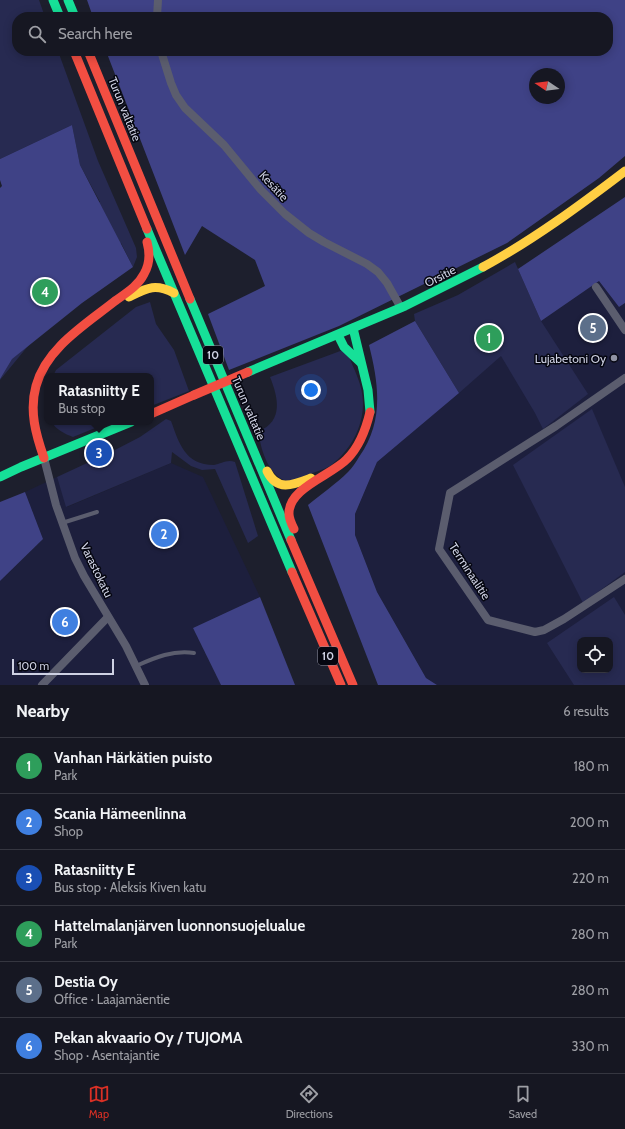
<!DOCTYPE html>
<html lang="en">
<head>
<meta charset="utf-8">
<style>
  :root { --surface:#161722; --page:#23242f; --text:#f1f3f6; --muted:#9e9fa5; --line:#353640; --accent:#d93025 }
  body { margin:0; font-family:Cabin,sans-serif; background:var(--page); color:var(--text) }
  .controls { position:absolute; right:12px; bottom:12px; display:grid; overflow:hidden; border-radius:8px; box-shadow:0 2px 10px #0003 }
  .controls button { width:36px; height:36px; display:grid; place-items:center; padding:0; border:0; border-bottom:1px solid var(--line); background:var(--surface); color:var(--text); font:20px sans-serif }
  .compass { position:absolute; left:529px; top:68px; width:36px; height:36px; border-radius:50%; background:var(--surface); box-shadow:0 2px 10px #0003; rotate:283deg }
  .scale { position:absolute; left:12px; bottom:10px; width:102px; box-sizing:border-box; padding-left:4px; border:2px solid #ced1e3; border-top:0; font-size:11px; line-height:14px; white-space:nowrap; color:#ced1e3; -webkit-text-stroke:3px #050610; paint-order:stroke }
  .you { position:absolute; left:311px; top:390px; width:14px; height:14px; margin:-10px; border:3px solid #fff; border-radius:50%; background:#1a73e8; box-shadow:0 0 0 6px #1a73e833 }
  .badge { display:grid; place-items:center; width:26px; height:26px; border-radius:50%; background:var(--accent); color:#fff; font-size:13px; font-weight:700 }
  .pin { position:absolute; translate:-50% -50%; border:2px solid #fff; box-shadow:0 1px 4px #0006 }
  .popup { position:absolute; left:44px; top:373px; width:110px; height:52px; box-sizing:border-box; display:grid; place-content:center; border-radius:8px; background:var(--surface); filter:drop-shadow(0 1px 3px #0005); font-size:13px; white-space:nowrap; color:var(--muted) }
  .popup b { font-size:15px; color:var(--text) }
  .popup::after { content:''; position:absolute; left:50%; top:100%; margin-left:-8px; border:8px solid transparent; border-top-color:var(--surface) }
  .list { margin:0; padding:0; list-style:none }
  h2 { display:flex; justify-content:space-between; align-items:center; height:52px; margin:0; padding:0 16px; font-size:17px }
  h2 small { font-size:13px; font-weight:400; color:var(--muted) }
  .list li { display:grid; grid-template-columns:26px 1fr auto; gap:12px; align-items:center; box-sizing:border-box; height:56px; padding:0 16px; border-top:1px solid var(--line) }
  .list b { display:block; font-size:15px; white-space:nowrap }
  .list p { margin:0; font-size:13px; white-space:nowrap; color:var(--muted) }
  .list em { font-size:13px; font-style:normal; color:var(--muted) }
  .icon { flex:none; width:22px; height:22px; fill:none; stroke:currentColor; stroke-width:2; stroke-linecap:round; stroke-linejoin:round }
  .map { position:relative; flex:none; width:625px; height:685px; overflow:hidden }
  .search { position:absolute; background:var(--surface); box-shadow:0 2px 10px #0003; left:12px; right:12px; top:12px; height:44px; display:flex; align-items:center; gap:10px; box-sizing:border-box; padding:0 14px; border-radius:16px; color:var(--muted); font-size:15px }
  .sheet { height:388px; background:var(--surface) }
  nav { display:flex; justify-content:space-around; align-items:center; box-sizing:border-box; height:56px; border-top:1px solid var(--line); background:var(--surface); font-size:11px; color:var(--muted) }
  nav a { display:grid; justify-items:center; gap:2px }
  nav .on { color:var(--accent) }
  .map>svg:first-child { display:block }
  .built { fill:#1d1f3d; fill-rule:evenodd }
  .green { fill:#272a51; fill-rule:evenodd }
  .forest { fill:#3f4286; fill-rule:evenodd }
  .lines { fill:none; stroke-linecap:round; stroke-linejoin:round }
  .lane { stroke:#5b5d6e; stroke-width:4 }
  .street { stroke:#5b5d6e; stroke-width:8 }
  .fast { stroke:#16e098; stroke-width:9 }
  .slow { stroke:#ffcf43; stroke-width:9 }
  .jam { stroke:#f24e42; stroke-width:9 }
  .jam-bridge { stroke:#f24e42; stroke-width:9 }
  .poi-dot { fill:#9093a3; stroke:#050610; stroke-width:1.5 }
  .labels { text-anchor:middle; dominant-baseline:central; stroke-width:3; stroke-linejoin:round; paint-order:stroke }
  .shield { fill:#050610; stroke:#9294a4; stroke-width:1 }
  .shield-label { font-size:11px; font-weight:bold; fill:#ced1e3 }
  .street-label { font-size:12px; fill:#ced1e3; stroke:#050610 }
  .poi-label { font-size:12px; fill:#ced1e3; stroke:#050610; text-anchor:end }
</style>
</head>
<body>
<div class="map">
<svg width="625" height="685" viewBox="0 0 625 685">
  <rect width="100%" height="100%" fill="#1d1f2d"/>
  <g class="built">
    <path d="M599 281 619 307 625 303V685H437L426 678 377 592 355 535V514L377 462 541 321ZM580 640H610V670H580Z"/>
    <polygon points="171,463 203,477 260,597 193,628 221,685 0,685 0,581 43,539 25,492 57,477 67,507"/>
  </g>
  <g class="green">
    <polygon points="0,0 39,0 45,17 17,17 17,51 58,51 98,161 136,248 137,257 133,267 121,243 51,318 0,380 0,214 100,202 80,165 72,125 0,159"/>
    <polygon points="515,262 541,321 588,394 543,429 535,413 501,356 459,393 415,321 414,314 458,295"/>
    <polygon points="150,302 156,324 174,350 189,391 151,406 151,376 53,376 56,370 136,307"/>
    <path d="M343 350 348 354C354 370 363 385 363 403 363 428 350 451 330 466 323 470 314 472 307 475 301 477 292 482 287 481 269 478 259 446 259 431 284 421 278 397 270 377Z"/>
    <polygon points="592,409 625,487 625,572 583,603 513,465"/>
    <path d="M166 419 171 421C179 443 185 465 214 465 221 464 227 459 235 462L258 536 248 543 215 469 202 470 191 466 172 452 171 463 66 507 57 477 113 451 140 437Z"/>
    <path d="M52 422H110L73 437C65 434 55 429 52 422Z"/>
    <path d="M614 597 625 615V685H574L547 643ZM580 640H610V670H580Z"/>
  </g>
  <g class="forest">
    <path d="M87 0H625V156L599 178 507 243 339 326 229 370 208 314 265 286 255 260 202 226 185 255 106 51H608V17H93ZM535 74H559V98H535Z"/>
    <polygon points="72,125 80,165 133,267 82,303 12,359 0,379 0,188 2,186 0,180 0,159"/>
    <polygon points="625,197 625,303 619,307 599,281 541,321 518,269"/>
    <path d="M415 321 459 393 377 462 355 514V535L377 592 426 678 437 685H378L308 505C321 494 336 484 348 472 352 468 356 462 359 457 384 422 379 385 369 345Z"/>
    <polygon points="25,492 43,539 0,581 0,502"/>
    <polygon points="260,597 295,685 221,685 193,628"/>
  </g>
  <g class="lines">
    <g class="lane">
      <polyline points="62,523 97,512"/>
      <path d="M136 666C156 657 173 650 194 653"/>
    </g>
    <g class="street">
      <polyline points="157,17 158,0"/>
      <polyline points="161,51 171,83 176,95 185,108 224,145 261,190 285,214 309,233 324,242 367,264 378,272 387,283 401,308"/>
      <polyline points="596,287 625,330"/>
      <polyline points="625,378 556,426 450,493 439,549 488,620 535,632 544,630 564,619 625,579"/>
      <polyline points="44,458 56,505 75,558 84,576 126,646 145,685"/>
      <polyline points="42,685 108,617"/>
    </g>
    <g class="fast">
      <polyline points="53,0 60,17"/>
      <polyline points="68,0 75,17"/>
      <polyline points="147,229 292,572"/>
      <polyline points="190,299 291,540"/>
      <polyline points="353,328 368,390 370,412"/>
      <polyline points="338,335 344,347 360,362"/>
      <polyline points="248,372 405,306 483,267"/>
      <polyline points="0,477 21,467 131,422"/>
    </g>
    <g class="slow">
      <path d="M483 267C533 240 579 206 625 171"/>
      <path d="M129 297C147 288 155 283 174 293"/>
      <path d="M267 471C277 492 293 485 311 478"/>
    </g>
    <g class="jam">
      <polyline points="74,51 147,229"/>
      <polyline points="88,51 190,299"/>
      <polyline points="151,414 194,395"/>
      <path d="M44 458C36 435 29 411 36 386 46 348 86 324 115 301 126 293 138 286 144 274 150 264 150 253 147 242"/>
      <path d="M294 529C292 525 289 519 289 514 288 488 332 475 347 459 360 446 366 429 370 412"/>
      <polyline points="291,540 353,685"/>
      <polyline points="292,572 341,685"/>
    </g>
    <polyline class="jam-bridge" points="194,395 248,372"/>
  </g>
  <circle class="poi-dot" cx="614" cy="358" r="4"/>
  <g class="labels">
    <g class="shield">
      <rect x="203" y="346" width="20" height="18" rx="3"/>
      <rect x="318" y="647" width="20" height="18" rx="3"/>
    </g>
    <g class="shield-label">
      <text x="213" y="355">10</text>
      <text x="328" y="656">10</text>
    </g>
    <g class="street-label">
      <text transform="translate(125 109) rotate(68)">Turun valtatie</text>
      <text transform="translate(274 186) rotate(47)">Kesätie</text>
      <text transform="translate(440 276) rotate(-27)">Orsitie</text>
      <text transform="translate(249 408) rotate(67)">Turun valtatie</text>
      <text transform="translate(97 570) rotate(64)">Varastokatu</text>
      <text transform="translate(470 571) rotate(57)">Terminaalitie</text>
    </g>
    <g class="poi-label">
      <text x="606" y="358">Lujabetoni Oy</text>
    </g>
  </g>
</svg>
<div class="controls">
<button><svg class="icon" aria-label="locate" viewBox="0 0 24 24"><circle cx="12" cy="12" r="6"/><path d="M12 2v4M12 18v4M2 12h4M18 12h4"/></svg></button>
</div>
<svg class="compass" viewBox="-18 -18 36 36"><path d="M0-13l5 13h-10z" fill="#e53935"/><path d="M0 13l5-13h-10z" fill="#9e9fa5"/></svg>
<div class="scale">100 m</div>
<div class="you"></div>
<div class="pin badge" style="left:489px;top:338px;background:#2e9e5b">1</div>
<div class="pin badge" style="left:164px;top:534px;background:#3f7fe0">2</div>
<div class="pin badge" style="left:99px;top:453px;background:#1a4fb4">3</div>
<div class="popup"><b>Ratasniitty E</b>Bus stop</div>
<div class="pin badge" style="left:45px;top:292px;background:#2e9e5b">4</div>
<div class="pin badge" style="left:593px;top:328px;background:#5c6f8a">5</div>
<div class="pin badge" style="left:65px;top:622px;background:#3f7fe0">6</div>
<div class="search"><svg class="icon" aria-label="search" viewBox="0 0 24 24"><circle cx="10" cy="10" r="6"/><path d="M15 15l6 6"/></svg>Search here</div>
</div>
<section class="sheet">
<h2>Nearby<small>6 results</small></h2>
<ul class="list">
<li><span class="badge" style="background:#2e9e5b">1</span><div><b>Vanhan Härkätien puisto</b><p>Park</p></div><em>180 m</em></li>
<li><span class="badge" style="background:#3f7fe0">2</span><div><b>Scania Hämeenlinna</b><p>Shop</p></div><em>200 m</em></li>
<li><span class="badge" style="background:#1a4fb4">3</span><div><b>Ratasniitty E</b><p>Bus stop · Aleksis Kiven katu</p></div><em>220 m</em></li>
<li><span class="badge" style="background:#2e9e5b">4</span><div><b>Hattelmalanjärven luonnonsuojelualue</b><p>Park</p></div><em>280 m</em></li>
<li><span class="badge" style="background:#5c6f8a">5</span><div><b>Destia Oy</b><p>Office · Laajamäentie</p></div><em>280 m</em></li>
<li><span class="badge" style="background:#3f7fe0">6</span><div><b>Pekan akvaario Oy / TUJOMA</b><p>Shop · Asentajantie</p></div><em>330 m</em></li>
</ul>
</section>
<nav>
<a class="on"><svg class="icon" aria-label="map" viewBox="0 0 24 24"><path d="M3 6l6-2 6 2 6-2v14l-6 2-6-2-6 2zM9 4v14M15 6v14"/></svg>Map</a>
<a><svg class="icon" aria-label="directions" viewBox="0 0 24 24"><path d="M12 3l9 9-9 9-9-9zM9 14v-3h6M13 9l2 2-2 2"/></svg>Directions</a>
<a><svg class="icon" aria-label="saved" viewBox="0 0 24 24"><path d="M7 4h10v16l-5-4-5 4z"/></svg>Saved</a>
</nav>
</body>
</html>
